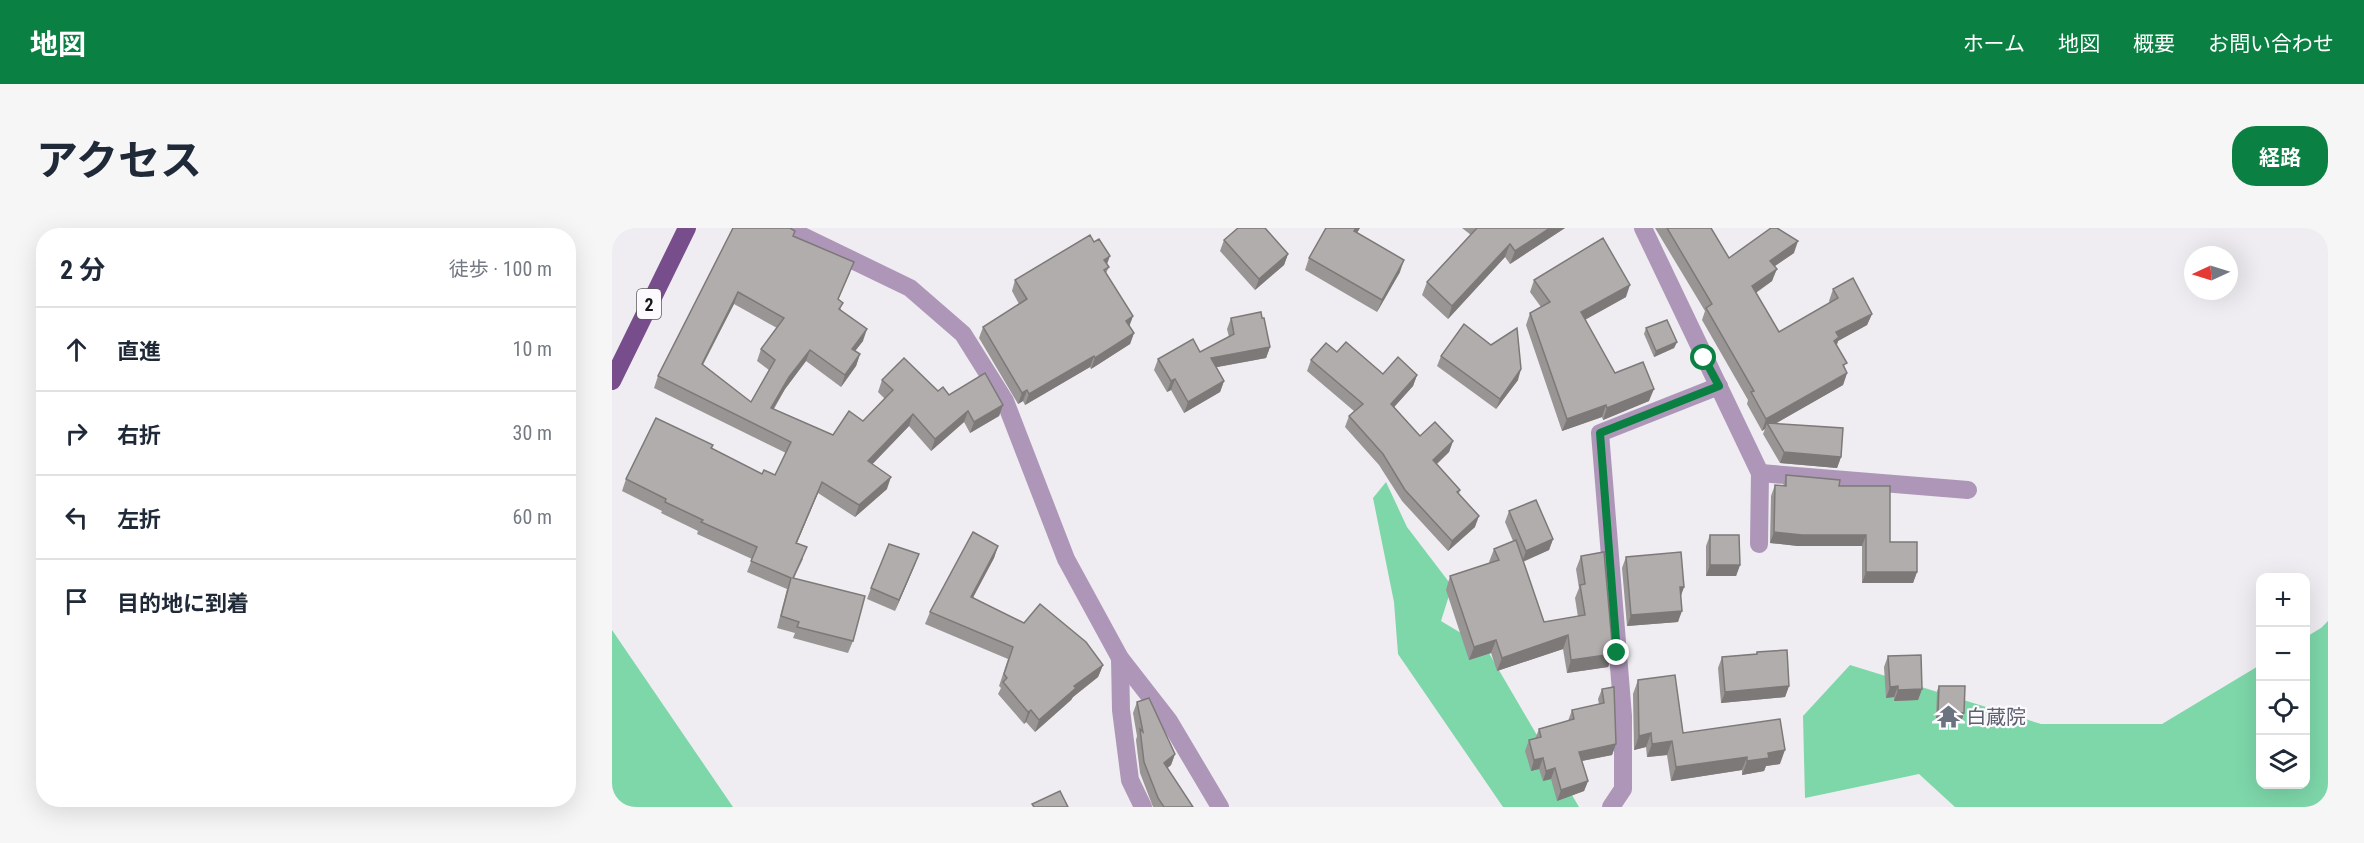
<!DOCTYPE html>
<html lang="ja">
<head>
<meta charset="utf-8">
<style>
  :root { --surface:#fff; --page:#f6f6f7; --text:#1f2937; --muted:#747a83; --line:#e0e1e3; --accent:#0b8043 }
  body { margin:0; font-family:"Roboto Condensed","Noto Sans JP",sans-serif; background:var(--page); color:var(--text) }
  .controls { position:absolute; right:18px; bottom:18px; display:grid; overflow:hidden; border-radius:12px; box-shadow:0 6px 24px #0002 }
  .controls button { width:54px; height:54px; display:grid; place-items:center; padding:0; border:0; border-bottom:2px solid var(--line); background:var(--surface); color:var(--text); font:30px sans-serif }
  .compass { position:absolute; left:1572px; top:18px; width:54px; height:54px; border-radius:50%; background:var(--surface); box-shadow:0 6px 24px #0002; rotate:266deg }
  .stop { position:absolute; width:18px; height:18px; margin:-14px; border:4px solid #0b8043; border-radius:50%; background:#fff }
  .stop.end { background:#0b8043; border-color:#fff; box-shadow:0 2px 6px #0008 }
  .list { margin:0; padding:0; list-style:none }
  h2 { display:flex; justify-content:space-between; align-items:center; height:78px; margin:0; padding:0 24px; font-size:26px }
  h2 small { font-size:20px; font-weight:400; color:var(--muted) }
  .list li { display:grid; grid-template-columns:39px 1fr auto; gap:18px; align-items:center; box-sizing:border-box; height:84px; padding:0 24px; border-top:2px solid var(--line) }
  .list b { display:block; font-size:22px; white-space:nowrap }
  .list em { font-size:20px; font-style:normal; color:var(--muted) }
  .icon { flex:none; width:33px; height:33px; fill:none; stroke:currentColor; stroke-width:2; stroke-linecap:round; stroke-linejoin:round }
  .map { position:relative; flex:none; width:1716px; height:579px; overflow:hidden; border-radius:24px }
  header { display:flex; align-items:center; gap:36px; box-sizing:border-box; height:84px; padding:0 30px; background:var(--accent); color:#fff }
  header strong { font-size:28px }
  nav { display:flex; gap:33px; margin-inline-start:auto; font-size:21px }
  .intro { display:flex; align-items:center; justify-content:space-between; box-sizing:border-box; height:144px; padding:0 36px }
  h1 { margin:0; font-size:42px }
  .button { padding:15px 27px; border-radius:24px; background:var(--accent); color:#fff; font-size:21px; font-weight:700 }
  main { display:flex; gap:36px; padding:0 36px }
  aside { flex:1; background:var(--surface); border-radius:24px; box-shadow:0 6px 24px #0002 }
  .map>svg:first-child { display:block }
  .green { fill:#7dd7a9 }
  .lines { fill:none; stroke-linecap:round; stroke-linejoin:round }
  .street { stroke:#ae96b9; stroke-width:18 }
  .primary { stroke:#774d8b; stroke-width:18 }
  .wall { fill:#989594; fill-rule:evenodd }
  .shaded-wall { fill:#7c7978 }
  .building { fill:#b1adac; stroke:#7c7978; stroke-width:1.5; fill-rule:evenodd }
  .route { stroke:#0b8043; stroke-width:8 }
  .labels { text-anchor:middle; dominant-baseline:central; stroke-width:4.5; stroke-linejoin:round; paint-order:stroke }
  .shield { fill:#fcfafe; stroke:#5c5b5d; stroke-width:1.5 }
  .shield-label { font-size:18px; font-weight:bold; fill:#171718 }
  .worship-label { font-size:20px; fill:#5b616d; stroke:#fcfafe; text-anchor:start }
</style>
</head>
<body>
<header>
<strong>地図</strong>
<nav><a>ホーム</a><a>地図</a><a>概要</a><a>お問い合わせ</a></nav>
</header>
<div class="intro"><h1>アクセス</h1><a class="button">経路</a></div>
<main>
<aside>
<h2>2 分<small>徒歩 · 100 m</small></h2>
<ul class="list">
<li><svg class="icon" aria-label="ahead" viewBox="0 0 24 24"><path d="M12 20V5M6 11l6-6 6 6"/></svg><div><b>直進</b></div><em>10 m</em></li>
<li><svg class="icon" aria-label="right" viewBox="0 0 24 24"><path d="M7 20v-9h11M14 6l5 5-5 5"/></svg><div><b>右折</b></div><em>30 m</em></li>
<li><svg class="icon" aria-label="left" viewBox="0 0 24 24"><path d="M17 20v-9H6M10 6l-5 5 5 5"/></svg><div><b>左折</b></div><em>60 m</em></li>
<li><svg class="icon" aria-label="arrive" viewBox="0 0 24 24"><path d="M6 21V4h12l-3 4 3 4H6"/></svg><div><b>目的地に到着</b></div></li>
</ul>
</aside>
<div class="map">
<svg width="1716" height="579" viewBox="0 0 1716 579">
  <rect width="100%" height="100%" fill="#efedf1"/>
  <g class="green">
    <polygon points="774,254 795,299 840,358 829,393 874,420 967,579 891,579 786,426 782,374 761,270"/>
    <polygon points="1716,393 1716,579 1343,579 1307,546 1193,570 1191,488 1238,437 1429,496 1550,496 1648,437 1648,556 1694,556 1694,409 1709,400"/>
    <polygon points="0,402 121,579 0,579"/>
  </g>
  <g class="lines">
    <g class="street">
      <polyline points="174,0 298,60 351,106 393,173 454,331 508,430 557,493 608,579"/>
      <polyline points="1031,0 1148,245 1147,316"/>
      <polyline points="1148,245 1356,262"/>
      <polyline points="508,430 509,482 518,552 531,579"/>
      <polyline points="999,579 1011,561 1011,488 988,205 1107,158"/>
    </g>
    <polyline class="primary" points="0,153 75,0"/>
  </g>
  <g class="wall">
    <path d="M121 0 181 9 238 45 226 72 229 82 251 113 243 123 248 126 244 138 229 159 194 133 173 161 162 181 221 207 251 193 273 171 266 164 270 152 326 163 337 167 391 177 387 188 358 205 352 194 319 223 297 198 260 236 275 261 243 289 206 265 185 315 191 331 182 350 241 413 236 425 181 410 183 405 165 400 175 361 135 344 140 331 85 306 86 303 49 285 50 283 10 263 14 251 101 217 100 220 150 246 163 247 174 225 42 160 46 148ZM122 76 165 100 149 121 145 133 157 142 139 174 91 137Z"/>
    <polygon points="714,0 748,0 745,5 788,44 765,84 693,42 697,30"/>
    <polygon points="850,0 953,0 898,36 893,29 836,91 810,67 815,54 859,7"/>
    <polygon points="1043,0 1099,0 1117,30 1182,25 1163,38 1160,53 1144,65 1167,104 1218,75 1217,73 1221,61 1260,86 1255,97 1226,113 1225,117 1235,145 1231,157 1163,196 1229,229 1225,240 1168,235 1151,206 1153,201 1150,203 1135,176 1136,172 1090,92 1093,83"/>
    <polygon points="612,12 676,26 672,37 643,62 608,23"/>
    <polygon points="495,37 497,39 494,45 521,88 517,98 522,105 518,116 479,141 478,139 413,177 411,173 406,176 367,110 371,99 407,76 400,63 403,52"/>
    <polygon points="922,52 1014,69 973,92 1003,145 1037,173 991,192 990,189 950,203 914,97 918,85 929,79 918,64"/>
    <polygon points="619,90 658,119 654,130 604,139 612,153 608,164 572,185 559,162 555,164 542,142 546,131 588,124 617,109 615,101"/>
    <polygon points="1034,100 1065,114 1062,120 1042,129 1032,106"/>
    <polygon points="725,124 771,146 805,147 801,158 782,179 808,208 841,213 837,224 825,236 848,262 847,266 863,299 836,323 790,273 767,237 733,199 737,188 742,183 695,143 699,132"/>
    <polygon points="829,128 906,152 884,181 825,138"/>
    <polygon points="1174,247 1227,258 1305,344 1301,355 1250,355 1250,318 1186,318 1158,315 1159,268 1163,257 1171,258"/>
    <polygon points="897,283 941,311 937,322 911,334 932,394 966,389 963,370 967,360 964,341 969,328 1001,426 996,439 955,445 951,421 885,443 879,425 857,432 834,362 838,348 878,335 877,334 882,321 901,313 893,294"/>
    <polygon points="1098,307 1128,337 1124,348 1094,348 1094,318"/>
    <polygon points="386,318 382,330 361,369 491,437 486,449 461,469 459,472 423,504 414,494 412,496 386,466 389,460 387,458 396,431 313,396 318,384"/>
    <polygon points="307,326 283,383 255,371 259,360"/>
    <polygon points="1014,329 1072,359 1069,368 1066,394 1015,398 1010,340"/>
    <polygon points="1145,424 1177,458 1173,469 1109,475 1106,440 1110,429 1144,426"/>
    <polygon points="1276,428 1310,461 1306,472 1282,473 1282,469 1274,470 1272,439"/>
    <polygon points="1026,452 1071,505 1168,536 1154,538 1152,543 1130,547 1130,542 1059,553 1055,527 1035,529 1034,519 1022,522 1021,466"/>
    <polygon points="1327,458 1352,485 1350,491 1324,490 1325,463"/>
    <polygon points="990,461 1004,516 1000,527 970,533 976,553 972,563 945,573 939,551 931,553 927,541 919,543 913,523 917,512 923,511 927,501 956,493 960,482 987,476 986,471"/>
    <polygon points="525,474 563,526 559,537 555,540 581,579 541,579 528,545 524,512 525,508 521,485"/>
  </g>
  <g class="shaded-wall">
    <polygon points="744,0 748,0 738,15 742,3"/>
    <polygon points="938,0 953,0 898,36 903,23"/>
    <polygon points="1186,13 1182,25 1154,44 1158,33"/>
    <polygon points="898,16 893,29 836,91 840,78"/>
    <polygon points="676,26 672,37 643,62 647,51"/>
    <polygon points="498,28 494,39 492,32"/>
    <polygon points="792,32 788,44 765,84 770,72"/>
    <polygon points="1165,41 1160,53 1136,70 1140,58"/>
    <polygon points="1018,57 1014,69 965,96 969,84"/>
    <polygon points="126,64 122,76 85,147 90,136"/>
    <polygon points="1260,86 1255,97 1226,113 1223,121 1218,124 1224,104"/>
    <polygon points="521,88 517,99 514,93"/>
    <polygon points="255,101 251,113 236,132 240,121"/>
    <polygon points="522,105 518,116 479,141 483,130"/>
    <polygon points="1065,114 1062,120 1042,129 1044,123"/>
    <polygon points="658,119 654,130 595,141 599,130"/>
    <polygon points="198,122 194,133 173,161 155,191 159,180 177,149"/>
    <polygon points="248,126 244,138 229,159 233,147"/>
    <polygon points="482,128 478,139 413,177 417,166"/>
    <polygon points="909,141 906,152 884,181 888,171"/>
    <polygon points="1235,145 1231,157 1157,199 1155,195 1153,201 1150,203 1154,191"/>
    <polygon points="805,147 801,158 775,187 779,176"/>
    <polygon points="563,151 559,162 555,164 559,153"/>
    <polygon points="612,153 608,164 572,185 576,174"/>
    <polygon points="1042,161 1037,173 991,192 995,180"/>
    <polygon points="415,162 411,173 406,176 410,165"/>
    <polygon points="391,177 387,188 358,205 362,194"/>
    <polygon points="994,177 990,189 950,203 955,191"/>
    <polygon points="356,183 352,194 319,223 323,211"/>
    <polygon points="301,186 297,198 252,245 256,233"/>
    <polygon points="841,213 837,224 817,243 821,232"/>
    <polygon points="1172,224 1229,229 1225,240 1168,235"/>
    <polygon points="279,249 275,261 243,289 247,277"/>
    <polygon points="210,254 206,265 180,326 184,315"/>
    <polygon points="867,288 863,299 836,323 840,313"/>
    <polygon points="1162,304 1254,307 1250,318 1186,318 1158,315"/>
    <polygon points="941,311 937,322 910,334 914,323"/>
    <polygon points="386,318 382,330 355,381 359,369"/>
    <polygon points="307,326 303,337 283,383 287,372"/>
    <polygon points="1098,337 1128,337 1124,348 1094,348"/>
    <polygon points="1254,344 1305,344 1301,355 1250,355"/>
    <polygon points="1068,359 1072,359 1068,369"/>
    <polygon points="1070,383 1066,394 1015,398 1019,387"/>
    <polygon points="956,407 951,421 885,443 890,430"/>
    <polygon points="884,412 879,425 857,432 862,419"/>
    <polygon points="1001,426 996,439 955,445 959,432"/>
    <polygon points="491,437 486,449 461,469 459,472 423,504 427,492 462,458"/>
    <polygon points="1177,458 1173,469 1109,475 1113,464"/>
    <polygon points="1286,458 1282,469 1274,470 1278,459"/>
    <polygon points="1310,461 1306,472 1282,473 1286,462"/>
    <polygon points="419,482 414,494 412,496 416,484"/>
    <polygon points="1326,484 1352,485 1350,491 1324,490"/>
    <polygon points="1039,505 1034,519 1022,522 1027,508"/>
    <polygon points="1060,513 1055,527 1035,529 1040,516"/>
    <polygon points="1004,516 1000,527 964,534 967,524"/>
    <polygon points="1173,522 1168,536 1154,538 1152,543 1130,547 1135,533 1156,525"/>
    <polygon points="563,526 559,537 549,546 552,535"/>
    <polygon points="1135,529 1130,542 1059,553 1064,539"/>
    <polygon points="931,530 927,541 919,543 922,532"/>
    <polygon points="943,540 939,551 931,553 934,543"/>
    <polygon points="976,553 972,563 945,573 949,562"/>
  </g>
  <g class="building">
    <path d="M121 0H178L183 3 181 8 242 34 226 71 231 75 227 81 255 101 240 121 248 126 233 147 198 122 177 149 159 180 221 207 237 183 251 193 281 162 270 152 292 130 326 163 331 159 337 167 373 145 391 177 362 194 356 183 323 211 301 186 256 233 279 249 247 277 210 254 184 315 195 319 181 350 253 368 241 413 185 399 187 394 169 388 179 350 139 333 145 319 89 294 91 292 53 274 54 271 14 251 44 190 101 217 99 220 150 246 152 242 163 247 179 214 46 148ZM126 64 172 90 149 121 163 132 139 174 90 136Z"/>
    <polygon points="626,0 653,0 676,26 647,51 612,12"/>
    <polygon points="714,0 744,0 742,3 792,32 770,72 697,30"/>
    <polygon points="865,0 938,0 903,23 898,16 840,78 815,54"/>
    <polygon points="1055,0 1099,0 1117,30 1159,0 1165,0 1186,13 1158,33 1165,41 1140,58 1167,104 1226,70 1221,61 1241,50 1260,86 1224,104 1227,109 1222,113 1235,135 1231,137 1235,145 1154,191 1139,164 1142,163 1094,80 1100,76"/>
    <polygon points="478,7 482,14 487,11 498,28 492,32 497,39 492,42 521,88 514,93 522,105 483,130 482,128 417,166 415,162 410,165 371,99 415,71 403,52"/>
    <polygon points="991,10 1018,57 969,84 1003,145 1031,134 1042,161 995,180 994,177 955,191 918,85 938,74 922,52"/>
    <polygon points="649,84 650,90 652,90 658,119 599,130 612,153 576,174 563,151 559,153 546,131 581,111 588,124 622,106 619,90"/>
    <polygon points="1055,92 1065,114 1044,123 1034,100"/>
    <polygon points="852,96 879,117 905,100 909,141 888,171 829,128"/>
    <polygon points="734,114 771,146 786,129 805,147 779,176 808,208 823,194 841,213 821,232 848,262 845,264 867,288 840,313 793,262 771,226 737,188 751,176 699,132 714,115 725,124"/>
    <polygon points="1155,195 1231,200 1229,229 1172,224"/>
    <polygon points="1174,247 1228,252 1227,258 1278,258 1278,314 1305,314 1305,344 1254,344 1254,307 1190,307 1162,304 1163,257 1174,258"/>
    <polygon points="924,272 941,311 914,323 897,283"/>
    <polygon points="361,304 386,318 359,369 412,395 428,376 474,414 491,437 462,458 464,460 427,492 419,482 416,484 391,454 395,450 392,446 401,419 318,384"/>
    <polygon points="1098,307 1127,307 1128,337 1098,337"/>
    <polygon points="904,312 932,394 973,387 968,357 973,356 969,328 992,324 1001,426 959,432 956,407 890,430 884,412 862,419 838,348 887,332 882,321"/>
    <polygon points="277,316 307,326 287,372 259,360"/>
    <polygon points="1069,324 1072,359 1068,359 1070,383 1019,387 1014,329"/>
    <polygon points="1175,422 1177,458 1113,464 1110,429 1145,426 1145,424"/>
    <polygon points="1309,427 1310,461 1286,462 1286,458 1278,459 1276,428"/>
    <polygon points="1063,447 1071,505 1168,491 1173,522 1156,525 1157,530 1135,533 1135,529 1064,539 1060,513 1040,516 1039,505 1027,508 1026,452"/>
    <polygon points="1327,458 1353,458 1352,485 1326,484"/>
    <polygon points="1002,459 1004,516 967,524 976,553 949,562 943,540 934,543 931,530 922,532 917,512 929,509 927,501 962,491 960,482 992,475 990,461"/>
    <polygon points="537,470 563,526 552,535 581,579 552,579 546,570 532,534 528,501 531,504 525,474"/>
    <polygon points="448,563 456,579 422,579 420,576"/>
  </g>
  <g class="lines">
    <polyline class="route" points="1005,425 988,205 1107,158 1092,130"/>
  </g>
  <defs>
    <symbol id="temple-bare" viewBox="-9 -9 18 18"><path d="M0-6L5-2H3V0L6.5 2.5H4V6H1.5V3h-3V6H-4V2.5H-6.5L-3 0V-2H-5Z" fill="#6b7280" stroke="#fcfafe" stroke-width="2.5" paint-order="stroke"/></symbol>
  </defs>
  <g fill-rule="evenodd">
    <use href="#temple-bare" x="1320" y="472" width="33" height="33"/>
  </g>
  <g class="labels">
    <rect class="shield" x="25" y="61" width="24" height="30" rx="4.5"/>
    <g class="shield-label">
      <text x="37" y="76">2</text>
    </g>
    <g class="worship-label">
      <text x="1354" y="489">白蔵院</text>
    </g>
  </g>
</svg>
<div class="controls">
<button>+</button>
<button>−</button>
<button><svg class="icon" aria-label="locate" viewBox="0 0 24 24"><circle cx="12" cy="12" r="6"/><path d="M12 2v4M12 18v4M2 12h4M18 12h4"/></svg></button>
<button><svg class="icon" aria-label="layers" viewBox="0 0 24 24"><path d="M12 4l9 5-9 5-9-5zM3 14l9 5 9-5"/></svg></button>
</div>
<svg class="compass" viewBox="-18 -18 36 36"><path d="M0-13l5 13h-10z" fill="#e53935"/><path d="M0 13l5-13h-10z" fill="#747a83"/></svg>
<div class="stop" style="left:1092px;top:130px"></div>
<div class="stop end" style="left:1005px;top:425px"></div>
</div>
</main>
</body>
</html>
